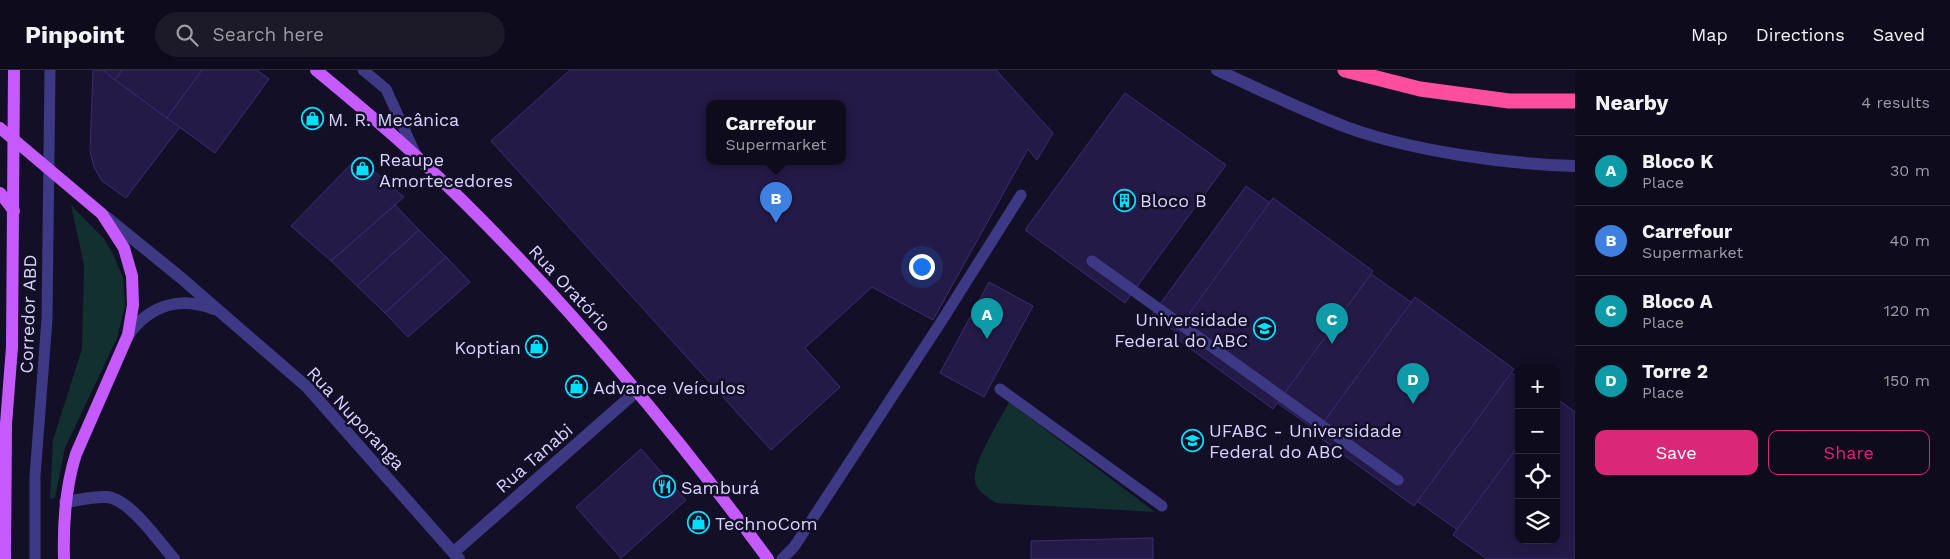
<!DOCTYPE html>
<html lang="en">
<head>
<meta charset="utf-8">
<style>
  :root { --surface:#0e0b1c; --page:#1c1929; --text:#f1f3f6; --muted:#9b9ba3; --line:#2e2b3b; --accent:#db2777 }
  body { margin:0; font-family:"Work Sans",sans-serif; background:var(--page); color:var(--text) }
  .controls { position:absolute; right:15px; bottom:15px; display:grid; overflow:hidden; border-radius:10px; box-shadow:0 2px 12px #0003 }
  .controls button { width:45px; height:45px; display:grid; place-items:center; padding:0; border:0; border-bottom:1px solid var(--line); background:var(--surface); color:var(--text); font:25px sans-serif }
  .you { position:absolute; left:921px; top:196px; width:18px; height:18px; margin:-12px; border:4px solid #fff; border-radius:50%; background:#1a73e8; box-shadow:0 0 0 8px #1a73e833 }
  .badge { display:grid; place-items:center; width:32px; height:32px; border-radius:50%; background:var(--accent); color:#fff; font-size:16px; font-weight:700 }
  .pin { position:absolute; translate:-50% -41px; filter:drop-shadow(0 1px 2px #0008) }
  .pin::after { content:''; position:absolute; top:26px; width:18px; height:15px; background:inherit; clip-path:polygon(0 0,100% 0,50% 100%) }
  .popup { position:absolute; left:706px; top:30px; width:140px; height:65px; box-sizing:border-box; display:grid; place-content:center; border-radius:10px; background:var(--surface); filter:drop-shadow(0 1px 4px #0005); font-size:16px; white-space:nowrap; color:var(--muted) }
  .popup b { font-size:19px; color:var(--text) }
  .popup::after { content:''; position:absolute; left:50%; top:100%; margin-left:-10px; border:10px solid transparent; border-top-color:var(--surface) }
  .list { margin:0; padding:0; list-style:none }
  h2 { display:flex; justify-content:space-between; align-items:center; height:65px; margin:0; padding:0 20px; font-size:21px }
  h2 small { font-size:16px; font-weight:400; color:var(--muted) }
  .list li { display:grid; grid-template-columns:32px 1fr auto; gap:15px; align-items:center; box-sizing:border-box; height:70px; padding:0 20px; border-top:1px solid var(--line) }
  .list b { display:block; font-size:19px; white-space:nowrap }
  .list p { margin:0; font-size:16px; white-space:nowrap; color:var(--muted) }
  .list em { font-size:16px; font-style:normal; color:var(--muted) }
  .actions { display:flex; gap:10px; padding:15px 20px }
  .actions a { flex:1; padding:11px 0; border:1px solid var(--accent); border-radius:10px; text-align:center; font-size:18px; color:var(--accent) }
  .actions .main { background:var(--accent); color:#fff }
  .icon { flex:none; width:28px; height:28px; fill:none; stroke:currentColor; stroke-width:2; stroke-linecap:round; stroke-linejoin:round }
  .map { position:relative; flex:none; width:1575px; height:489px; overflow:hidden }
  header { display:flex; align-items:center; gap:30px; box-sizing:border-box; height:70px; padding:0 25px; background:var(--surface); border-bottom:1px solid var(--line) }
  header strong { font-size:24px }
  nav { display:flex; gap:28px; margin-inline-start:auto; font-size:18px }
  .search { width:350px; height:45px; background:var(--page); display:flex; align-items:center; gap:12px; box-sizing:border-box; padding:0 18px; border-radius:28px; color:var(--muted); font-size:19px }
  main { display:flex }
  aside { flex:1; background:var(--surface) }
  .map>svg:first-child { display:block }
  .green { fill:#12302f }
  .building { fill:#241a47; stroke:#3c2c73; fill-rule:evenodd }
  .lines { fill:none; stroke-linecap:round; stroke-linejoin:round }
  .lane { stroke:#3e3985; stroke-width:11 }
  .street { stroke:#3e3985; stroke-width:12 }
  .primary { stroke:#c55aff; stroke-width:12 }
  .highway { stroke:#ff4e9f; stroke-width:15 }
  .labels { text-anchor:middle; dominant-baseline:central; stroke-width:5; stroke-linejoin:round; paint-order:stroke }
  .poi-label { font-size:18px; fill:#d9d3ff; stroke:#130f26; text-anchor:start }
  .street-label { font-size:18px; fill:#d9d3ff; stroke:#130f26 }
</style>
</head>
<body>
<header>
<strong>Pinpoint</strong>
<div class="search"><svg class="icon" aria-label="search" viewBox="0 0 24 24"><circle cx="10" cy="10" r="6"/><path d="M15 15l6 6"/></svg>Search here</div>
<nav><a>Map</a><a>Directions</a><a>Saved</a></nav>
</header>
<main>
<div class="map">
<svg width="1575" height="489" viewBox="0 0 1575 489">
  <rect width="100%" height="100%" fill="#130f26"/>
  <g class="green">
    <polygon points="71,135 104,169 112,182 123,207 125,236 117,268 65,378 55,428 50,429 53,370 82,279 84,195"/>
    <path d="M1009 332 1155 442 996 433C988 427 976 421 975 411 972 393 1000 350 1009 332Z"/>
  </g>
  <g class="building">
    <polygon points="93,0 103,0 180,57 126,128 102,111 94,97 90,81"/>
    <polygon points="103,0 122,0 115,10"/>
    <polygon points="122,0 202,0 167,48 115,10"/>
    <polygon points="202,0 257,0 269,9 215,83 167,48"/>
    <path d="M570 0H996L1053 63 1037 90 1028 79 933 250 872 217 805 278 840 317 771 380 491 71ZM710 34H842V92H710Z"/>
    <polygon points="1125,23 1226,95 1125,233 1025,160"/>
    <polygon points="358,87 404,127 331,191 291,156"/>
    <polygon points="1246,116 1519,308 1519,470 1556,470 1556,335 1575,348 1575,489 1499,489 1152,245"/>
    <polygon points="1273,128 1373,201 1273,339 1173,266"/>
    <polygon points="395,135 419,160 357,216 331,191"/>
    <polygon points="419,160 446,187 385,243 357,216"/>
    <polygon points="446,187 470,212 408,267 385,243"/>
    <polygon points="989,212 1033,236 984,327 940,303"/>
    <polygon points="1415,227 1514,299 1414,436 1315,364"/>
    <polygon points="1556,328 1575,342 1575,489 1487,489 1453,465 1519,375 1519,470 1556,470"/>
    <polygon points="641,379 686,430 621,488 576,437"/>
    <polygon points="1153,468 1153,489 1031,489 1031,471"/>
  </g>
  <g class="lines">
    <g class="lane">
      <polyline points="363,0 386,19 416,85"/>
      <polyline points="1092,191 1398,410"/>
      <polyline points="1000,319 1162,436"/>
      <polyline points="35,489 35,406 47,249 50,0"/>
      <polyline points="782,489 794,477 941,252 1021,125"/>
    </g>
    <g class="street">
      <path d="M1217 0C1259 19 1303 41 1346 57 1412 81 1505 94 1575 96"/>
      <polyline points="106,147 180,207 307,317 459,489"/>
      <path d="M128 265C150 235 180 226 214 239"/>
      <path d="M65 432C79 430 94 426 107 427 130 429 159 472 174 489"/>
      <polyline points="454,482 638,320"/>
    </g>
    <g class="primary">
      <path d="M316 0C350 28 384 56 416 86 547 208 662 345 768 489"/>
      <path d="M0 58 102 144 124 178 132 206 133 235 128 265 76 384C65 418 63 453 64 489"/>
      <polyline points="0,123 14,141"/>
      <polyline points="5,489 6,354 12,277 14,0"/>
    </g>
    <polyline class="highway" points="1345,0 1420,19 1509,31 1575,31"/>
  </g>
  <defs>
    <symbol id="shop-ring" viewBox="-11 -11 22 22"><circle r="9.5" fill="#130f26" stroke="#00dffe" stroke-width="1.5"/><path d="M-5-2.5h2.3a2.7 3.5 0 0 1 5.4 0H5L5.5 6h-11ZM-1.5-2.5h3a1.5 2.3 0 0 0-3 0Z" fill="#00dffe"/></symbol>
    <symbol id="building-ring" viewBox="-11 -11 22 22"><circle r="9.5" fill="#130f26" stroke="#00dffe" stroke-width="1.5"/><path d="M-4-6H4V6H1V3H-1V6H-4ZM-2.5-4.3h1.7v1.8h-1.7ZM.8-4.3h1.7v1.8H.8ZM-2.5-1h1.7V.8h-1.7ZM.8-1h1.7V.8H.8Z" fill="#00dffe"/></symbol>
    <symbol id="university-ring" viewBox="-11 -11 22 22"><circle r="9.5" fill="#130f26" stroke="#00dffe" stroke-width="1.5"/><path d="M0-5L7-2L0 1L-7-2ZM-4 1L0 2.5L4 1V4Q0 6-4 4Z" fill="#00dffe"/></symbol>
    <symbol id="restaurant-ring" viewBox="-11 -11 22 22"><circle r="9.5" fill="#130f26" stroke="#00dffe" stroke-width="1.5"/><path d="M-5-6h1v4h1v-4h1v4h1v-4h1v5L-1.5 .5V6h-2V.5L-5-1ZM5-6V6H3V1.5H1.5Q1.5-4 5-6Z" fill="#00dffe"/></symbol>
  </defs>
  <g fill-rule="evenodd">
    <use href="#shop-ring" x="300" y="36" width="25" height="25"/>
    <use href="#shop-ring" x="350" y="86" width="25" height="25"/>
    <use href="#building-ring" x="1112" y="118" width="25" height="25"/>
    <use href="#university-ring" x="1252" y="246" width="25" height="25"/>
    <use href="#shop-ring" x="524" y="264" width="25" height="25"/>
    <use href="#shop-ring" x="564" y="304" width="25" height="25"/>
    <use href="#university-ring" x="1180" y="358" width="25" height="25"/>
    <use href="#restaurant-ring" x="652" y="404" width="25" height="25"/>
    <use href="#shop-ring" x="686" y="440" width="25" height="25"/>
  </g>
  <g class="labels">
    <g class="poi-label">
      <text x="328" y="49">M. R. Mecânica</text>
      <text x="379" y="89">Reaupe<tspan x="379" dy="21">Amortecedores</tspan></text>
      <text x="1140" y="130">Bloco B</text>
      <text x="1248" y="249" text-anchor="end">Universidade<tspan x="1248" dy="21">Federal do ABC</tspan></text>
      <text x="521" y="277" text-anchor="end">Koptian</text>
      <text x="593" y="317">Advance Veículos</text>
      <text x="1209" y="360">UFABC - Universidade<tspan x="1209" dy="21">Federal do ABC</tspan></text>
      <text x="681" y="417">Samburá</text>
      <text x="715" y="453">TechnoCom</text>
    </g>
    <g class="street-label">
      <text transform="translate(570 218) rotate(47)">Rua Oratório</text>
      <text transform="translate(28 244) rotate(-88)">Corredor ABD</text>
      <text transform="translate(356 348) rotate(47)">Rua Nuporanga</text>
      <text transform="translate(534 388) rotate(-41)">Rua Tanabi</text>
    </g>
  </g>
</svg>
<div class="controls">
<button>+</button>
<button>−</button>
<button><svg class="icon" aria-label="locate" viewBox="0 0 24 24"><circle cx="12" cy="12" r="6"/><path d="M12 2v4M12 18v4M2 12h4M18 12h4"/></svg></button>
<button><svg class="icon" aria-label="layers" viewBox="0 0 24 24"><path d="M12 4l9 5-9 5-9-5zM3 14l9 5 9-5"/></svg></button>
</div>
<div class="you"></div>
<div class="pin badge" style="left:987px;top:269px;background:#0f9aa8">A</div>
<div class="pin badge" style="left:776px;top:153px;background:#3f7fe0">B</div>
<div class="popup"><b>Carrefour</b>Supermarket</div>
<div class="pin badge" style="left:1332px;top:274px;background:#0f9aa8">C</div>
<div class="pin badge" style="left:1413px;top:334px;background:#0f9aa8">D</div>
</div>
<aside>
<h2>Nearby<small>4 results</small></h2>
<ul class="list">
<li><span class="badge" style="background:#0f9aa8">A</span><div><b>Bloco K</b><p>Place</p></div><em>30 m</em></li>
<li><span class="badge" style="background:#3f7fe0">B</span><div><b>Carrefour</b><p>Supermarket</p></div><em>40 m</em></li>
<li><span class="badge" style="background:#0f9aa8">C</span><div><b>Bloco A</b><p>Place</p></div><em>120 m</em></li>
<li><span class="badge" style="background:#0f9aa8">D</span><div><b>Torre 2</b><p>Place</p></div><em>150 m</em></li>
</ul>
<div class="actions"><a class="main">Save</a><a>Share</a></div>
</aside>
</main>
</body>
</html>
